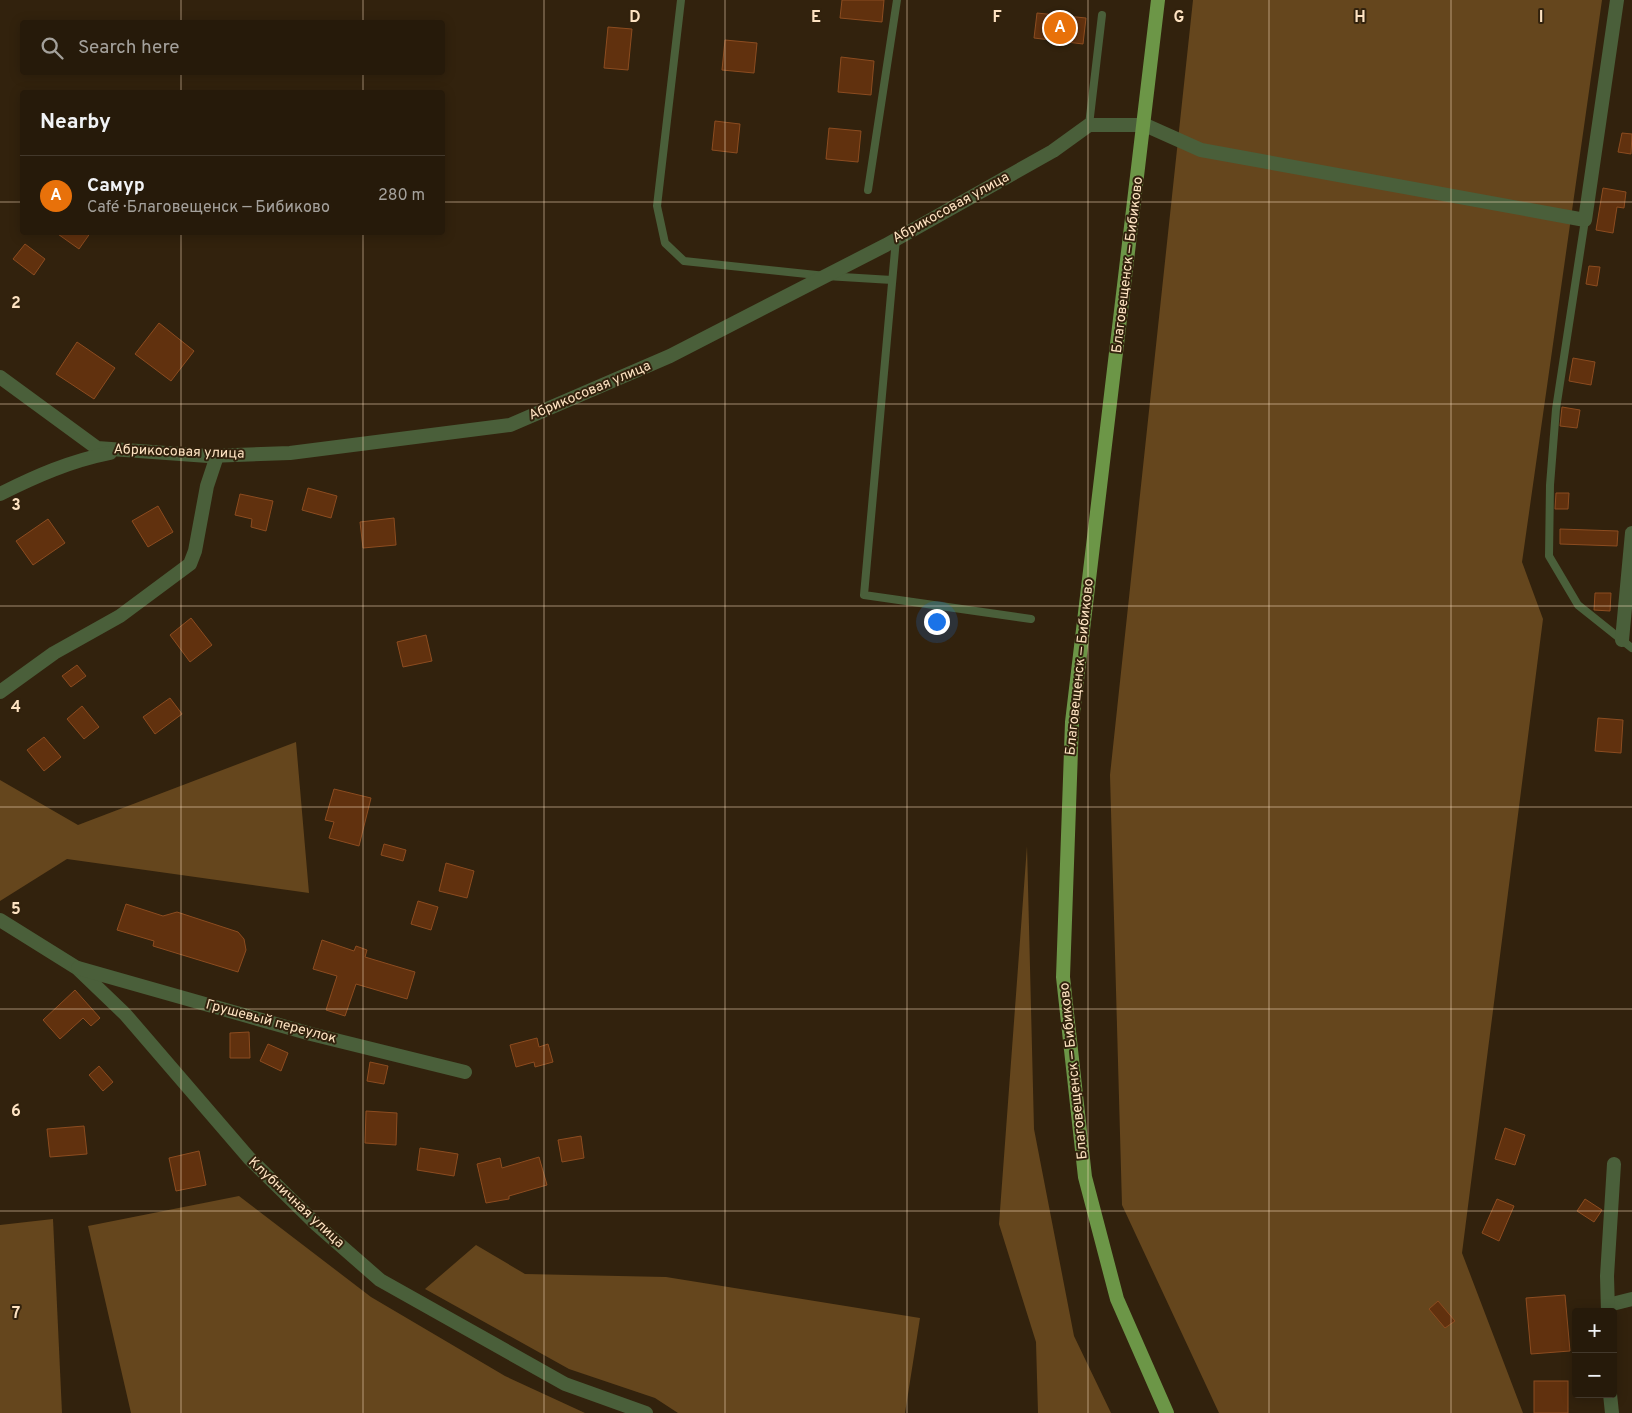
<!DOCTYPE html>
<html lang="en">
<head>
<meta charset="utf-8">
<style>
  :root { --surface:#261a0a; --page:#322718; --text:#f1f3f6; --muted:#a4a19c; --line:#42382b; --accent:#2563eb }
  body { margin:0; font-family:Overpass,sans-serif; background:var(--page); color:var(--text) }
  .controls { position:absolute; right:15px; bottom:15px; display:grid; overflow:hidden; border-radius:5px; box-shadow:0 2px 12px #0003 }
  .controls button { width:45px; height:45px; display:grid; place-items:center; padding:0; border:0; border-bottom:1px solid var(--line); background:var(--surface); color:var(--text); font:25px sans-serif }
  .you { position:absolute; left:936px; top:621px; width:18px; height:18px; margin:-12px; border:4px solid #fff; border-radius:50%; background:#1a73e8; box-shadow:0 0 0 8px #1a73e833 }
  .badge { display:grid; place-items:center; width:32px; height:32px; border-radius:50%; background:var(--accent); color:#fff; font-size:16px; font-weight:700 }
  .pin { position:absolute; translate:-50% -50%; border:2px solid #fff; box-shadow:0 1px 5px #0006 }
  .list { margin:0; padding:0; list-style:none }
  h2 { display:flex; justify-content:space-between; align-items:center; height:65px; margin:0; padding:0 20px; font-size:21px }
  h2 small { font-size:16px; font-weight:400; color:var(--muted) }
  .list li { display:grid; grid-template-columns:32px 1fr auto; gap:15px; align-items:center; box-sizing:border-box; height:80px; padding:0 20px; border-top:1px solid var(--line) }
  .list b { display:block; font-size:19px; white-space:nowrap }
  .list p { margin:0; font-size:16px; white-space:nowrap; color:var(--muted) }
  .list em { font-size:16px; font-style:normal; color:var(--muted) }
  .icon { flex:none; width:28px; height:28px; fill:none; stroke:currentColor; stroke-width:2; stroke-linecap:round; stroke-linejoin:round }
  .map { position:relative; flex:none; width:1632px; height:1413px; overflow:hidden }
  .search { position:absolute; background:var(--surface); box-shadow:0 2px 12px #0003; left:20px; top:20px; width:425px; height:55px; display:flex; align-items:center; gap:12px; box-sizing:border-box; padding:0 18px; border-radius:5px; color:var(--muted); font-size:19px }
  .panel { position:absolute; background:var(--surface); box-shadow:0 2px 12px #0003; left:20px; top:90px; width:425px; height:145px; border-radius:5px }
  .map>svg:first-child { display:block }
  .green { fill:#65461d }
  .building { fill:#61310e; stroke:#8c4c20 }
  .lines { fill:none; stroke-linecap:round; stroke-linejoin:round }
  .service { stroke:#4a5f3a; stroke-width:8 }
  .minor { stroke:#4a5f3a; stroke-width:14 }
  .primary { stroke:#6c9647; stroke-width:14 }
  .grid { fill:none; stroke:#fee3c2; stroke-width:1; stroke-opacity:0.55 }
  .labels { text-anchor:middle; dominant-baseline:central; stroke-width:4; stroke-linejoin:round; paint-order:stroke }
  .street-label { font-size:14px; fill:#fee3c2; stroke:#32220d }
  .grid-label { font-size:16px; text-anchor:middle; font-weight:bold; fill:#fee3c2; stroke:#32220d; stroke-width:4; stroke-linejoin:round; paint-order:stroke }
</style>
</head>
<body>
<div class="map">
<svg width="1632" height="1413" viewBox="0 0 1632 1413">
  <rect width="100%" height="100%" fill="#32220d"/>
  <g class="green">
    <polygon points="1193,0 1602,0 1522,562 1543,619 1462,1253 1523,1413 1219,1413 1122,1205 1110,775"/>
    <polygon points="296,742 309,893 67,859 0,901 0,780 78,825"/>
    <polygon points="1027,846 1034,1129 1074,1336 1111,1413 1038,1413 1036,1342 999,1224"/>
    <polygon points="239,1196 371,1297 505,1376 585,1413 131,1413 88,1226"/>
    <polygon points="53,1219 62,1413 0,1413 0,1225"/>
    <polygon points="476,1245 525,1274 666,1277 920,1318 905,1413 678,1413 655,1398 569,1369 425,1289"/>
  </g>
  <g class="building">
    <polygon points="842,0 884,0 882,22 840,18"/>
    <polygon points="1037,13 1086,18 1083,44 1034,38"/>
    <polygon points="608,27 632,29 628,70 604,68"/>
    <polygon points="725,40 757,43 754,73 722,70"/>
    <polygon points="841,57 874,61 871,95 838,92"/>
    <polygon points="715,121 740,124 737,153 712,150"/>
    <polygon points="829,128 861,131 858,162 826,159"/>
    <polygon points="1622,133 1632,134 1631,154 1618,152"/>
    <polygon points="1603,188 1626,192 1624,208 1617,207 1613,233 1596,230"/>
    <polygon points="55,232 91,232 79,249"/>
    <polygon points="25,244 45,259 34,275 13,259"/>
    <polygon points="1589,266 1600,267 1597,286 1586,284"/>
    <polygon points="159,323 194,351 171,381 135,354"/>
    <polygon points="77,342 115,368 94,399 56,374"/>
    <polygon points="1573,358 1595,362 1591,385 1569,381"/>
    <polygon points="1562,407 1580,410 1577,428 1560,426"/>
    <polygon points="308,488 337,496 331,518 302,510"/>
    <polygon points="1556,493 1569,493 1568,509 1555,509"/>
    <polygon points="240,494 273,501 266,531 251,527 252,519 235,515"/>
    <polygon points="158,506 173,532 148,547 132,521"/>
    <polygon points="394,518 396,545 363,548 360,522"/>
    <polygon points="48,519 65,543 33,565 16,541"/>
    <polygon points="1560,529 1618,531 1617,546 1560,544"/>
    <polygon points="1595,593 1611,593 1610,611 1594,610"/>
    <polygon points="191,618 212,645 190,662 170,635"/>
    <polygon points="426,635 432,661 403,667 397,642"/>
    <polygon points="77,665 86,676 71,687 62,676"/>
    <polygon points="170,698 182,714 155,734 143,717"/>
    <polygon points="82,706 99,727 84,739 67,719"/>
    <polygon points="1598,718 1623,720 1621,753 1595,751"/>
    <polygon points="44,737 61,757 44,771 27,750"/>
    <polygon points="334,789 371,798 359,846 329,838 334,822 325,820"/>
    <polygon points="384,844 406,850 403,861 381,855"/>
    <polygon points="446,863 474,871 467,898 439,891"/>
    <polygon points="418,901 438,907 431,930 411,924"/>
    <polygon points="126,904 163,916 177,912 238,932 244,939 246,950 238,972 153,946 154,941 117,930"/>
    <polygon points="322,940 354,951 356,946 367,950 365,957 415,972 407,999 356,984 345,1016 326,1010 337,976 313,969"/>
    <polygon points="75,990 100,1018 91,1026 83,1018 60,1039 43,1020"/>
    <polygon points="249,1032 250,1058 230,1058 230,1033"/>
    <polygon points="537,1038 539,1047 548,1044 553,1062 535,1067 534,1062 516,1067 510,1045"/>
    <polygon points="268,1044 288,1053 281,1071 260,1061"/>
    <polygon points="370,1062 388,1066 384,1084 367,1081"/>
    <polygon points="99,1066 113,1082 103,1091 89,1075"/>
    <polygon points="366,1111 397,1113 396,1145 365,1143"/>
    <polygon points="84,1126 87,1154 50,1157 47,1129"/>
    <polygon points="1505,1128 1525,1135 1515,1165 1495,1159"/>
    <polygon points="581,1136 584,1158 562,1162 558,1140"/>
    <polygon points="420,1148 458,1154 454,1176 417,1170"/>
    <polygon points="199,1151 206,1185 176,1191 169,1158"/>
    <polygon points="539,1157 547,1185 509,1196 509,1199 486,1203 477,1164 500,1158 502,1168"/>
    <polygon points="1497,1199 1514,1206 1499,1241 1482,1233"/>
    <polygon points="1585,1199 1602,1210 1594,1222 1577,1211"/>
    <polygon points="1565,1295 1570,1351 1531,1354 1526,1298"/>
    <polygon points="1438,1301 1455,1321 1445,1328 1429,1309"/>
    <rect x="1534" y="1381" width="34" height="32"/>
  </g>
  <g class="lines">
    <g class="service">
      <polyline points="681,0 657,206 665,243 684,261 826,276 892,280"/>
      <polyline points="1089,125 1102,15"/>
      <polyline points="868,190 897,0"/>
      <polyline points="1585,220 1556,409 1550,485 1549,556 1578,605 1632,648"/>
      <polyline points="896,239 864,595 1031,619"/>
    </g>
    <g class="minor">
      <polyline points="0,377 97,448 208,456 290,453 510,425 670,356 886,245 1053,151 1089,125 1145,125 1201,150 1585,220 1617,0"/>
      <path d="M0 494C36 476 70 461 110 453"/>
      <polyline points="1622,640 1632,533"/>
      <polyline points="0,692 54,653 120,616 190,564 195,551 207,486 217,456"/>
      <polyline points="0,920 77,968 125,1014 249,1158 316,1224 380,1280 565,1384 646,1413"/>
      <polyline points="78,968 311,1034 465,1072"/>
      <polyline points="1608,1305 1632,1299"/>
      <polyline points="1608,1312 1607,1276 1614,1164"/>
      <polyline points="1610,1394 1612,1413"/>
    </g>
    <polyline class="primary" points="1158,0 1072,722 1063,977 1085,1177 1117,1299 1167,1413"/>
  </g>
  <path class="grid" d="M181 0V22M363 0V22M544 0V1413M725 0V1413M907 0V1413M1088 0V1413M1269 0V1413M1451 0V1413M181 72V92M363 72V92M0 202H22M442 202H1632M181 232V1413M363 232V1413M0 404H1632M0 606H1632M0 807H1632M0 1009H1632M0 1211H1632"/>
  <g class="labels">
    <g class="street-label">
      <text transform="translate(951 208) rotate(-29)">Абрикосовая улица</text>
      <text transform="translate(1128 265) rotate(-83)">Благовещенск — Бибиково</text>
      <text transform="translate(590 391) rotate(-23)">Абрикосовая улица</text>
      <text transform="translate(179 452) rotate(2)">Абрикосовая улица</text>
      <text transform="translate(1080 667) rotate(-84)">Благовещенск — Бибиково</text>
      <text transform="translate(271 1022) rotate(15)">Грушевый переулок</text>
      <text transform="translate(1074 1071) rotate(-96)">Благовещенск — Бибиково</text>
      <text transform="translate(296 1203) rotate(43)">Клубничная улица</text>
    </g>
  </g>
  <g class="grid-label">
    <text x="635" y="22">D</text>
    <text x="816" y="22">E</text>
    <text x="997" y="22">F</text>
    <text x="1179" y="22">G</text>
    <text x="1360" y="22">H</text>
    <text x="1541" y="22">I</text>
    <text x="16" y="308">2</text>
    <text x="16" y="510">3</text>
    <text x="16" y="712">4</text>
    <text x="16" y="914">5</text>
    <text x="16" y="1116">6</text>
    <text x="16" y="1318">7</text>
  </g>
</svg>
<div class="controls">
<button>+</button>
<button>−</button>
</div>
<div class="you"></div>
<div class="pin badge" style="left:1060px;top:28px;background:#e8710a">A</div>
<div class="search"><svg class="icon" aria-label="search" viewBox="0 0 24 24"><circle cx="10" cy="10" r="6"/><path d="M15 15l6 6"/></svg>Search here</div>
<section class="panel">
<h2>Nearby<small></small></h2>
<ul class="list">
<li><span class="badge" style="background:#e8710a">A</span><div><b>Самур</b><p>Café · Благовещенск — Бибиково</p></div><em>280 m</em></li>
</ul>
</section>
</div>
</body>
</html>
